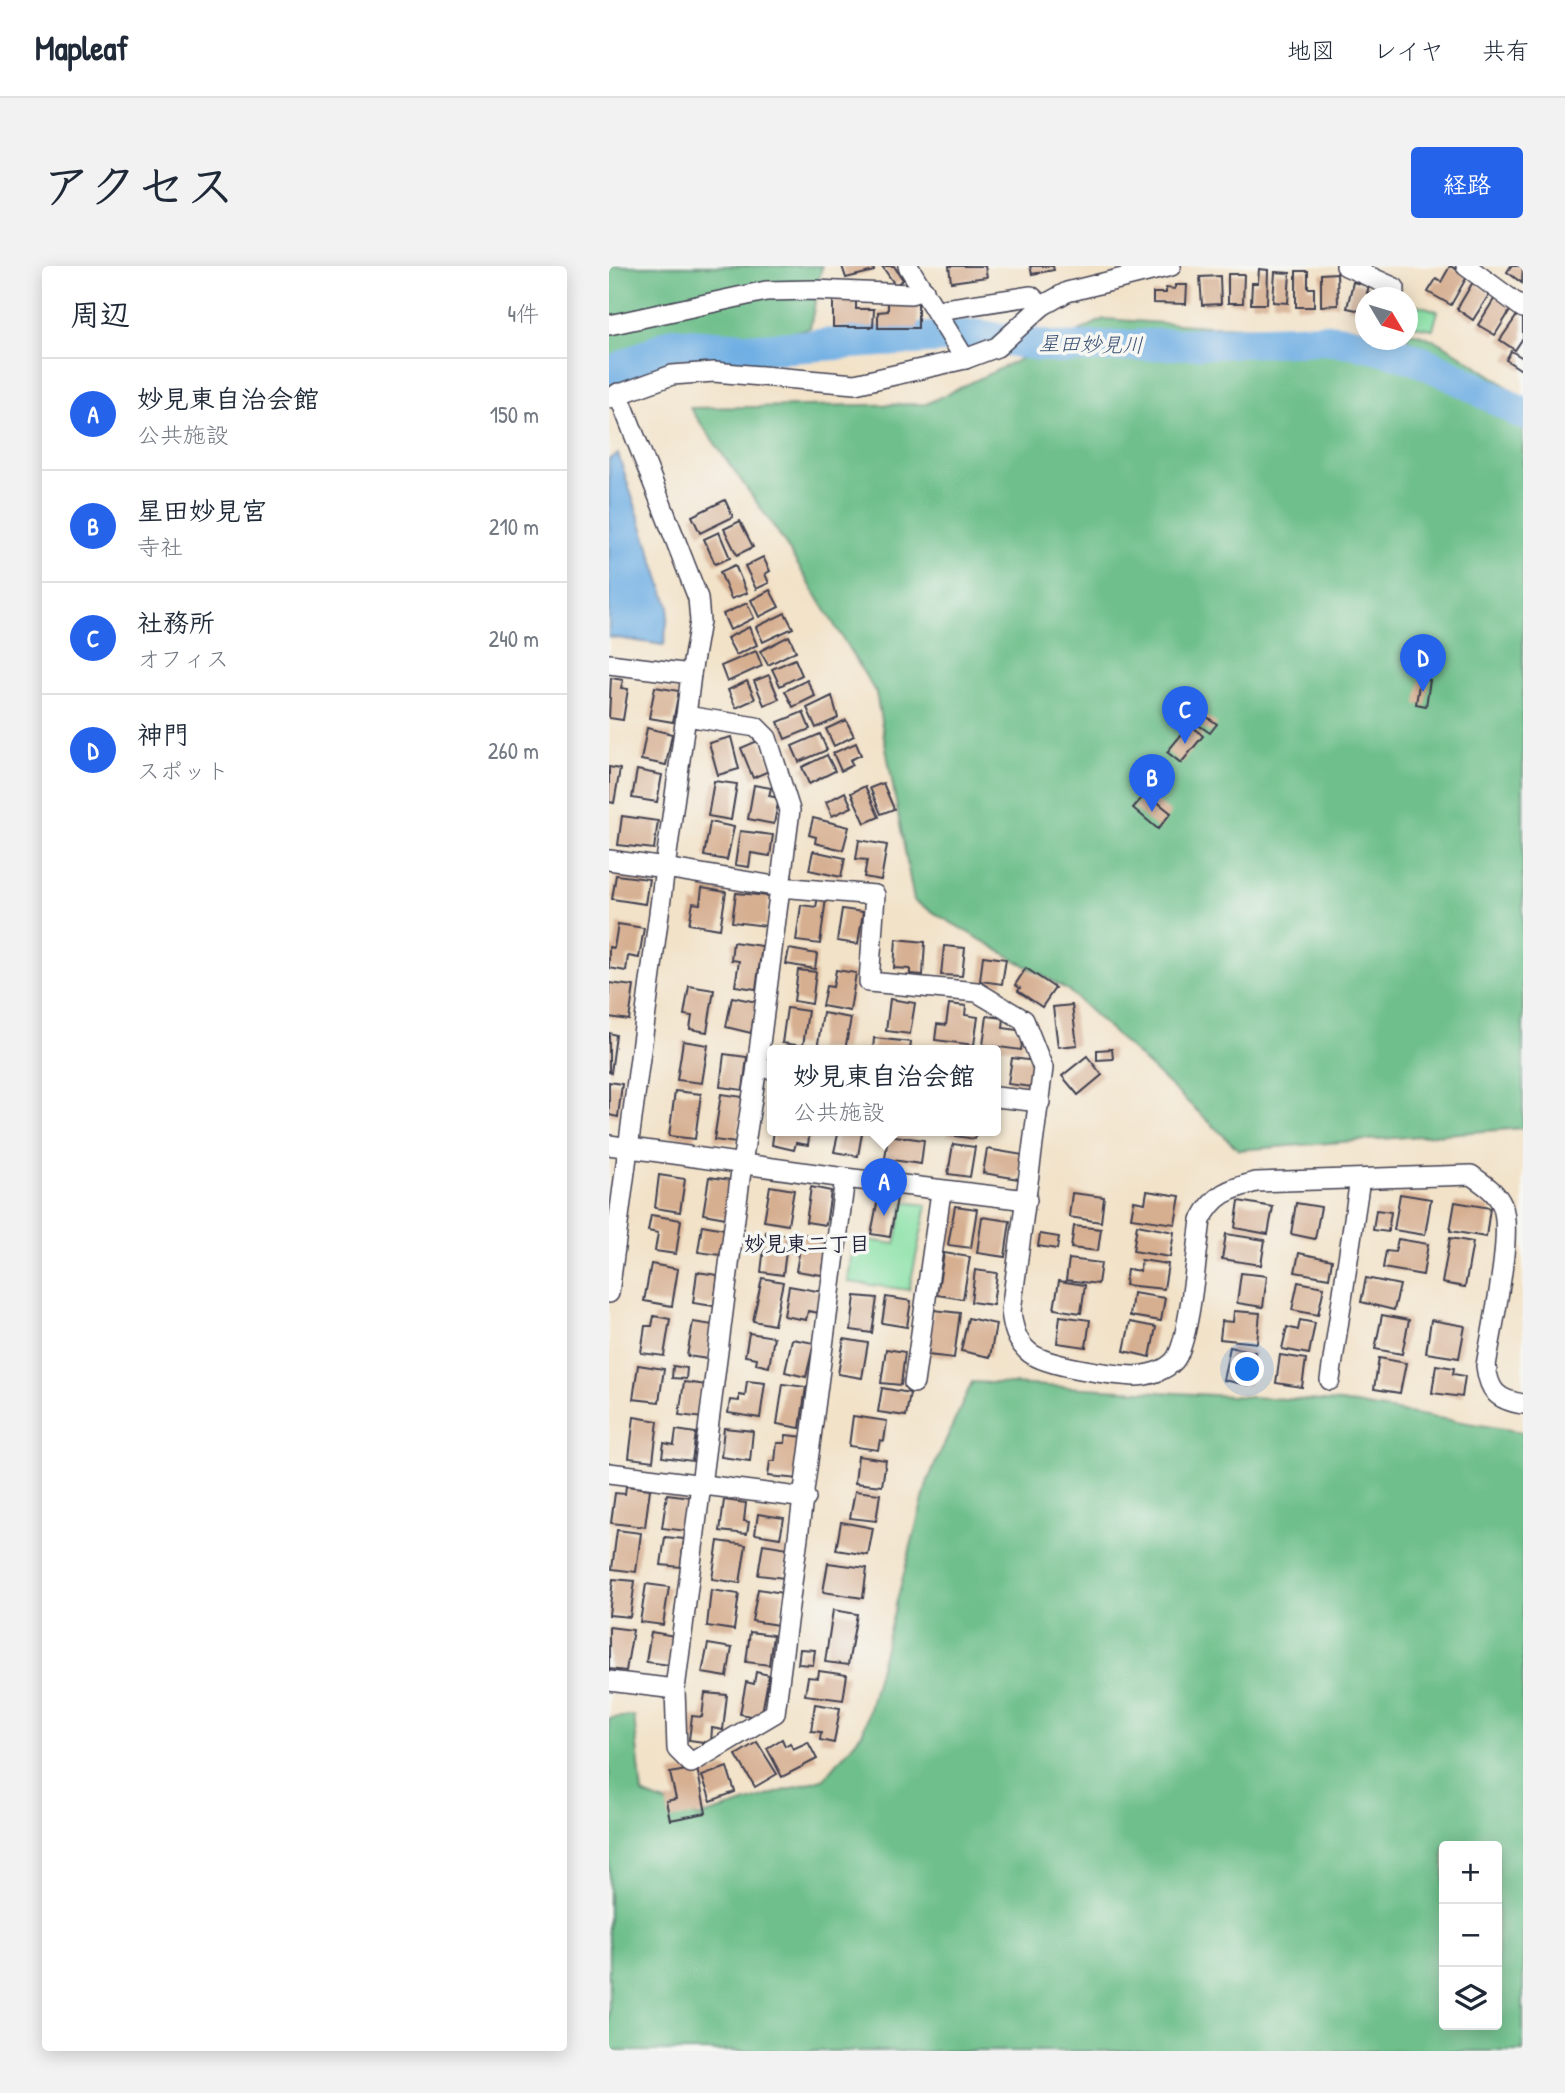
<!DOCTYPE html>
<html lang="ja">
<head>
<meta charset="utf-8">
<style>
  :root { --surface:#fff; --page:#f2f2f3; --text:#1f2937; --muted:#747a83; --line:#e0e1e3; --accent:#2563eb }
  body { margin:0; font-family:"Patrick Hand","Klee One",sans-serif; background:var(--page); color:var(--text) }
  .controls { position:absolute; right:21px; bottom:21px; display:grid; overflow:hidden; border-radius:7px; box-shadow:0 4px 18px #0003 }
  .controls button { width:63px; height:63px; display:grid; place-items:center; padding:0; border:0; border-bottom:2px solid var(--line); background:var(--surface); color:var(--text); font:35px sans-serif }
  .compass { position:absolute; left:746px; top:21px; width:63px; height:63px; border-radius:50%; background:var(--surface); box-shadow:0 4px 18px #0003; rotate:128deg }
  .you { position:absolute; left:639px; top:1104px; width:24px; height:24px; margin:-18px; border:5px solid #fff; border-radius:50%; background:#1a73e8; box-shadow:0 0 0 10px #1a73e833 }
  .badge { display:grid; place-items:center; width:46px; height:46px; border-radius:50%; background:var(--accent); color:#fff; font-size:23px; font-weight:700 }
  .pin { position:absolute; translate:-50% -58px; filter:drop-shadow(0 2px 4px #0008) }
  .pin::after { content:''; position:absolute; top:37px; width:24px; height:21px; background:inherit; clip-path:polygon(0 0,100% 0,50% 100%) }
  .popup { position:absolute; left:158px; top:779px; width:234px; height:91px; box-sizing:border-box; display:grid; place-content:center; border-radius:7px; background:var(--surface); filter:drop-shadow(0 2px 5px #0005); font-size:23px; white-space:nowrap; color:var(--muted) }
  .popup b { font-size:26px; color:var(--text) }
  .popup::after { content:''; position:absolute; left:50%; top:100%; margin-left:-14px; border:14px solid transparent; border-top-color:var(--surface) }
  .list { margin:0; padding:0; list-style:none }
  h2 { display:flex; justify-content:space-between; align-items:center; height:91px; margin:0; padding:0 28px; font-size:30px }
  h2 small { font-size:23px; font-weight:400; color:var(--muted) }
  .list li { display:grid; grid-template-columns:46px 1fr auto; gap:21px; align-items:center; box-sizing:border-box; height:112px; padding:0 28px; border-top:2px solid var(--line) }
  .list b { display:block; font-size:26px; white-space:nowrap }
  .list p { margin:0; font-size:23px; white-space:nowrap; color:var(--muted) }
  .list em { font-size:23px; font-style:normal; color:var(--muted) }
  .icon { flex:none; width:38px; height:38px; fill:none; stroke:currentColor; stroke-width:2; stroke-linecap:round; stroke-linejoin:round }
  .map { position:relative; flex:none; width:914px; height:1785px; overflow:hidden; border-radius:7px }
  header { display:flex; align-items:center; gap:42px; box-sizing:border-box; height:98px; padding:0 35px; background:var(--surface); border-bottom:2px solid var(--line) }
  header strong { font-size:33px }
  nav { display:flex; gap:38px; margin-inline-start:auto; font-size:24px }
  .intro { display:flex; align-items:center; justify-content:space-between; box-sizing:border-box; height:168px; padding:0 42px }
  h1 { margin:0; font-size:49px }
  .button { padding:18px 32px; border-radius:7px; background:var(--accent); color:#fff; font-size:24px; font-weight:700 }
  main { display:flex; gap:42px; padding:0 42px }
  aside { flex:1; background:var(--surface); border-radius:7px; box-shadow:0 4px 18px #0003 }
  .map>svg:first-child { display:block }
  .green { fill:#89e1a6; stroke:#568270; stroke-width:2 }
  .forest { fill:#6ebf8b; stroke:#487063; stroke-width:2; fill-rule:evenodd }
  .water { fill:#70afe3; stroke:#49688f; stroke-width:2 }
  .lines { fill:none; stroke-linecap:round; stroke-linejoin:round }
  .river { stroke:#70afe3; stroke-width:32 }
  .building { fill:#d6ae90 }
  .minor-casing { stroke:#413f50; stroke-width:22 }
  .minor { stroke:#fff; stroke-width:19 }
  .labels { text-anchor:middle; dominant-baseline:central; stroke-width:7; stroke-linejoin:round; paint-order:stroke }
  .water-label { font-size:21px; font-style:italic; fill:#3d5376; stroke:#f6f6f2 }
  .neighbourhood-label { font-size:21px; font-weight:bold; fill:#22223b; stroke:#f6f6f2 }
</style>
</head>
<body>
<header>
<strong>Mapleaf</strong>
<nav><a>地図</a><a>レイヤ</a><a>共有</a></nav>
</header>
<div class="intro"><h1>アクセス</h1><a class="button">経路</a></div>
<main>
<aside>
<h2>周辺<small>4件</small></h2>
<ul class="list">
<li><span class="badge">A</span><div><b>妙見東自治会館</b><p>公共施設</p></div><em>150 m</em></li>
<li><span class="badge">B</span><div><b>星田妙見宮</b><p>寺社</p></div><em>210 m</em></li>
<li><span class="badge">C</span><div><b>社務所</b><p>オフィス</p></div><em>240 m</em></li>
<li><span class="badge">D</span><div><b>神門</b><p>スポット</p></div><em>260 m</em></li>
</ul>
</aside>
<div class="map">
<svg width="914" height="1785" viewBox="0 0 914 1785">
  <rect width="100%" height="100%" fill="#f6f6f2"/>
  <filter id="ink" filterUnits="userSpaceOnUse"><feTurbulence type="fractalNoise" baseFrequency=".0143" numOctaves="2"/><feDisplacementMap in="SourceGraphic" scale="14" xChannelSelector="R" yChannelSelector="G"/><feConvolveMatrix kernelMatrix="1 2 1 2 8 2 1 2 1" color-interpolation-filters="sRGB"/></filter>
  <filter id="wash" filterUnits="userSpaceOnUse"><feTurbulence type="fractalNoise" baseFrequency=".00686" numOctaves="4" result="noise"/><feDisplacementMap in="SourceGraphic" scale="28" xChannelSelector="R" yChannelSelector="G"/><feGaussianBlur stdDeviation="1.57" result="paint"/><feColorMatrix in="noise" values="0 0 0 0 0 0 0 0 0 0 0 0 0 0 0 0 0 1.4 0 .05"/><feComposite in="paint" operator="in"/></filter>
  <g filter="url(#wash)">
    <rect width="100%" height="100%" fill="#f2e2c8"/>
    <g class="green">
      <polygon points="799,36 829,45 824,63 799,59"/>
      <polygon points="295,936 318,939 300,1024 239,1016 244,972 286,978"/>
    </g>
    <g class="forest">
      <polygon points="0,0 213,0 201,62 0,109"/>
      <path d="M495 53 598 60 756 63 757 74H799V66C829 68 887 114 914 132V862L630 884 460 725 305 635 267 427 170 268 81 142 317 138Z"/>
      <path d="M363 1116 732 1136 914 1166V1785H0V1452L25 1450 33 1528 90 1551 216 1512 254 1466 319 1214ZM835 1580H888V1759H835Z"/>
    </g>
    <polygon class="water" points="9,188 60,341 55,379 0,371 0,193"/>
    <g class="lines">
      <path class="river" d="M0 107 63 77 150 83 366 69 449 82 717 73C798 80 845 110 914 148"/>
    </g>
    <g id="blocks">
      <g class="building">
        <polygon points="233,0 264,0 265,5 237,12"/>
        <polygon points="273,0 285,0 294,14 286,19"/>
        <polygon points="340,0 376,0 378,11 342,16"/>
        <polygon points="421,0 444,0 445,4 423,8"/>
        <polygon points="841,0 859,9 842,39 819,26 827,13 832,16"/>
        <polygon points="902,0 914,0 913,17 898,6"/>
        <polygon points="650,3 659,4 658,38 642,38 643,17 649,17"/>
        <polygon points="687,5 699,5 699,22 705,22 705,41 687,41"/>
        <polygon points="666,6 681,7 679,37 664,36"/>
        <polygon points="728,7 729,39 712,40 712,8"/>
        <polygon points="619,8 635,8 634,37 619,37"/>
        <polygon points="611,10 612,38 593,39 591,11"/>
        <polygon points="744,16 760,20 758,27 772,30 757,32 757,46 738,42"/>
        <polygon points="864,16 881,27 864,54 848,43"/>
        <polygon points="566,19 578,19 577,38 544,37 544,27 557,27 557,22 566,23"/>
        <polygon points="887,30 904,40 886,69 869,59"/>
        <polygon points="279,32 309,32 309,62 269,62 269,46 279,45"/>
        <polygon points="224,33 247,33 247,43 265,43 264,61 224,61"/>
        <polygon points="909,48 914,52 914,72 906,84 891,74"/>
        <polygon points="902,85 914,92 914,105 897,94"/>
        <polygon points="116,234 124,251 91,267 83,250"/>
        <polygon points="131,255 144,281 128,289 115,263"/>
        <polygon points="110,266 121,292 106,298 95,273"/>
        <polygon points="154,291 161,305 156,308 160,317 147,323 136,300"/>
        <polygon points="126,299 138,327 122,333 111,306"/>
        <polygon points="161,324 170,341 150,351 142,334"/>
        <polygon points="138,337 145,352 121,364 114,348"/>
        <polygon points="176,347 184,362 154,376 147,361"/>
        <polygon points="140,361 148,379 127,389 118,372"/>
        <polygon points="180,370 187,385 159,399 151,385"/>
        <polygon points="147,385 153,400 118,416 112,400"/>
        <polygon points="186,393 193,409 171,420 163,403"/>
        <polygon points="160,409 170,433 155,439 145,415"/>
        <polygon points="2,412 14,414 12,422 19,423 14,454 0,452"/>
        <polygon points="811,412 821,414 817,440 807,438"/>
        <polygon points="198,414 206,430 184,441 176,425"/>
        <polygon points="138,415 146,433 127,442 119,424"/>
        <polygon points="46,421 70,425 64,456 40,452"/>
        <polygon points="223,430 229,452 207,462 198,442"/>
        <polygon points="194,446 201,463 176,473 169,456"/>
        <polygon points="595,449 608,458 601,467 588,458"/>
        <polygon points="237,454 245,470 225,480 217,463"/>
        <polygon points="581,458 594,470 572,497 558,486"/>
        <polygon points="38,462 63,468 57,499 32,494"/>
        <polygon points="211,468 218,484 190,496 183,480"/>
        <polygon points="122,471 130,503 109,509 100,477"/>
        <polygon points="151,474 164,503 144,512 132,482"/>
        <polygon points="247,477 252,489 241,494 244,499 232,505 224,487"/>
        <polygon points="218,489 226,505 200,518 193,501"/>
        <polygon points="0,501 11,503 5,537 0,536"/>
        <polygon points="28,504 53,509 48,536 23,532"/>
        <polygon points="105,515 128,518 122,554 99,550"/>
        <polygon points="274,517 285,543 272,548 261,522"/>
        <polygon points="145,519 162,522 160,530 170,532 165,558 139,553"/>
        <polygon points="256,520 270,551 256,557 242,527"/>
        <polygon points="236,526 243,541 223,550 217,536"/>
        <polygon points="537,527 562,547 549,563 524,542"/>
        <polygon points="13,550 49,555 45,583 9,579"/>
        <polygon points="204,552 240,561 234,584 206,577 207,571 200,569"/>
        <polygon points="101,556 125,561 118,594 95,590"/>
        <polygon points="131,565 164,569 161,590 142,587 140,601 126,599"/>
        <polygon points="250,574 278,579 272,614 255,611 258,594 247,593"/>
        <polygon points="204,585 236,592 232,611 200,604"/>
        <polygon points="7,609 40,613 36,638 3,633"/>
        <polygon points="93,622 117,626 111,663 80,658 84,637 91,638"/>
        <polygon points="127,627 160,630 157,660 123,656"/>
        <polygon points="209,631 217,632 211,678 187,675 192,639 207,641"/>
        <polygon points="233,643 254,646 249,678 228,675"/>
        <polygon points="9,658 35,662 30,692 19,690 17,705 0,702 0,681 5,682"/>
        <polygon points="287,673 316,676 314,709 301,708 301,703 285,702"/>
        <polygon points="124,676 153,680 147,723 126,720 130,695 122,694"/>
        <polygon points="335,680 356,682 353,710 332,709"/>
        <polygon points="180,683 208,688 206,703 177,698"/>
        <polygon points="374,690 397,693 393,718 371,715"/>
        <polygon points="417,702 446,722 433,741 409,725 411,722 406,719"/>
        <polygon points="189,704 207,706 203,738 185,735"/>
        <polygon points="227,704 247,707 241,745 213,740 217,720 224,721"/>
        <polygon points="0,717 25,720 20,754 0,751"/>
        <polygon points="80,720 105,724 98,766 81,763 83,750 75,749"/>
        <polygon points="123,731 148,736 142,767 117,761"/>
        <polygon points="281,733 306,737 301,768 277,765"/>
        <polygon points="340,738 357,740 356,749 369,751 365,779 326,774 328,758 337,759"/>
        <polygon points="463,739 468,779 449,781 444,741"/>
        <polygon points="178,742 199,745 194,780 173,777"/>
        <polygon points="214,747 242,752 236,784 208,783"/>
        <polygon points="378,750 395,752 394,762 415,765 412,784 374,779"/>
        <polygon points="0,767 7,769 2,807 0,806"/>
        <polygon points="265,772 302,776 301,784 264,784"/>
        <polygon points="74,775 99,779 93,817 68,814"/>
        <polygon points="503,783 504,793 488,794 488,784"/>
        <polygon points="115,788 138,791 134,824 111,821"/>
        <polygon points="478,790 493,809 469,829 453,810"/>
        <polygon points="403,792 427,795 423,821 399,818"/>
        <polygon points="0,816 13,818 9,851 0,849"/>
        <polygon points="66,825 92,828 86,873 60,870"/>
        <polygon points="112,828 134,831 127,877 105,874"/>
        <polygon points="165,864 201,864 199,879 187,877 185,884 163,879"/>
        <polygon points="230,864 253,867 249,890 225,886"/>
        <polygon points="339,864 368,864 366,873 338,869"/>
        <polygon points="279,869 315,874 312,898 276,893"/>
        <polygon points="344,878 366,881 361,911 339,908"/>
        <polygon points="378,883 414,889 410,913 374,907"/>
        <polygon points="50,909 76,913 71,946 46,942"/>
        <polygon points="100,911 123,914 117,952 94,948"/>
        <polygon points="161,920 185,924 179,959 155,955"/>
        <polygon points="202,921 222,925 217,959 197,956"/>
        <polygon points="538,925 571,930 566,958 522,952 525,935 536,937"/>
        <polygon points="463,927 495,931 492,956 460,951"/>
        <polygon points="270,928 288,932 281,971 262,968"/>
        <polygon points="791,928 822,933 816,969 785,964"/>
        <polygon points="630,935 664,941 659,968 626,962"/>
        <polygon points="846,936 881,942 877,971 841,965"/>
        <polygon points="687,937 712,941 706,973 682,968"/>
        <polygon points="346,940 368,943 362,982 339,979"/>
        <polygon points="767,944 782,946 779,966 764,964"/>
        <polygon points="42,949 72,954 67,988 46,985 49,967 39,965"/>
        <polygon points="373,951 401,955 396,991 368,987"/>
        <polygon points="93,959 116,963 111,989 89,986"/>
        <polygon points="528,959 565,966 561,991 524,985"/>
        <polygon points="465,960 492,963 489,985 462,982"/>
        <polygon points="157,966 179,969 174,1009 152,1006"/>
        <polygon points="187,967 210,971 209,975 219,977 213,1009 187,1005 190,988 183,987"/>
        <polygon points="431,968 450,971 448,983 429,980"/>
        <polygon points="617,968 656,974 652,999 613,993"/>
        <polygon points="841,972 864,976 856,1021 833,1017"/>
        <polygon points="789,973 819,978 814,1009 774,1002 777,985 786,986"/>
        <polygon points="335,987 361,991 354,1033 328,1029"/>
        <polygon points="690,987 723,994 720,1012 686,1006"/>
        <polygon points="460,993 492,997 489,1018 457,1014"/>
        <polygon points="532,994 559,998 555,1023 516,1019 518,1003 531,1005"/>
        <polygon points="42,998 69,1003 63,1040 35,1035"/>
        <polygon points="366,1004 388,1007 384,1039 362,1036"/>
        <polygon points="88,1006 109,1009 105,1040 84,1037"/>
        <polygon points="632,1007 658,1010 654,1041 628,1037"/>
        <polygon points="153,1012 174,1016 165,1059 144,1055"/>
        <polygon points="757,1012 791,1019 785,1044 752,1036"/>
        <polygon points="450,1015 476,1019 472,1047 445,1043"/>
        <polygon points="689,1016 715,1021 709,1049 683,1044"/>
        <polygon points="180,1020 214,1026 210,1047 199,1045 197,1054 175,1050"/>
        <polygon points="524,1027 556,1032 552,1055 521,1050"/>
        <polygon points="246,1030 268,1032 263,1067 242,1064"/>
        <polygon points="277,1031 302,1035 298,1061 273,1057"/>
        <polygon points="324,1044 351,1047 345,1092 319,1089"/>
        <polygon points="625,1045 651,1047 648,1077 611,1073 613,1055 624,1056"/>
        <polygon points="773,1049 800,1054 793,1088 766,1083"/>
        <polygon points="45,1050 61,1053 55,1090 32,1087 36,1060 43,1060"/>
        <polygon points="451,1050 481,1054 477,1081 448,1077"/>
        <polygon points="359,1052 387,1058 381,1091 352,1085"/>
        <polygon points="691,1054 706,1057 700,1088 673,1083 678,1061 689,1064"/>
        <polygon points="822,1054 856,1060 850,1092 817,1087"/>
        <polygon points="84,1056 104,1059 99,1093 78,1090"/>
        <polygon points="521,1056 547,1061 541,1091 515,1085"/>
        <polygon points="140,1067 165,1071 160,1101 147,1098 148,1092 136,1090"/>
        <polygon points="183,1073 205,1077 197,1111 176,1106"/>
        <polygon points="235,1073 259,1077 253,1112 229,1108"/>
        <polygon points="621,1081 646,1086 639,1119 614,1114"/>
        <polygon points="277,1083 296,1086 292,1119 272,1117"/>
        <polygon points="671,1089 697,1093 693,1121 667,1117"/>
        <polygon points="770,1092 797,1097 791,1127 765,1123"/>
        <polygon points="29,1099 55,1103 50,1136 24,1133"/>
        <polygon points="827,1099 845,1102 844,1108 856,1110 853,1131 823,1127"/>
        <polygon points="64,1100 78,1102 77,1113 63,1112"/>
        <polygon points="138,1115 156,1117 151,1152 119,1147 121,1134 130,1135 130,1129 136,1130"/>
        <polygon points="75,1116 98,1119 94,1152 70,1149"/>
        <polygon points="174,1118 197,1121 191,1162 168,1158"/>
        <polygon points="273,1122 301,1127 297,1150 269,1146"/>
        <polygon points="244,1150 278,1155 275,1175 271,1174 269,1184 240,1180"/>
        <polygon points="25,1151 49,1155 44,1195 20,1192"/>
        <polygon points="115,1162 144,1165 141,1195 112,1191"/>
        <polygon points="67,1164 87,1167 83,1195 53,1191 55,1177 65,1179"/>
        <polygon points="177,1169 195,1171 190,1213 159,1210 161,1195 166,1195 168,1177 176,1177"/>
        <polygon points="249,1190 277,1194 273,1220 246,1217"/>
        <polygon points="17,1220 41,1223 36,1261 2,1257 6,1227 16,1228"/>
        <polygon points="246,1225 271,1228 267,1255 241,1252"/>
        <polygon points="58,1228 83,1231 78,1265 53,1262"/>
        <polygon points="115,1234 137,1237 135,1255 140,1256 138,1268 111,1265"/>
        <polygon points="149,1248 175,1252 171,1272 146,1268"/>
        <polygon points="232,1256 264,1262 259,1289 227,1284"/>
        <polygon points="8,1264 32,1267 27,1306 3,1303"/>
        <polygon points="56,1271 75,1273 72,1301 52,1299"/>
        <polygon points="109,1275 137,1279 131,1317 103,1313"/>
        <polygon points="154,1278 179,1282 175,1312 149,1309"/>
        <polygon points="219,1297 258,1302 254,1332 214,1326"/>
        <polygon points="4,1313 26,1315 21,1351 0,1349"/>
        <polygon points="37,1318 60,1321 54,1359 31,1356"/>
        <polygon points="149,1323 174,1327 169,1359 143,1355"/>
        <polygon points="102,1324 130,1328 125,1364 98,1360"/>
        <polygon points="224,1344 248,1348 239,1399 216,1396"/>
        <polygon points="0,1361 24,1364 17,1405 0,1403"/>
        <polygon points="42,1366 66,1370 61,1399 37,1396"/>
        <polygon points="141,1366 164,1369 160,1399 137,1396"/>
        <polygon points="99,1378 123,1382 118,1411 93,1407"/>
        <polygon points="191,1383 206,1384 204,1399 189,1398"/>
        <polygon points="210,1405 238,1409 234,1434 196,1429 199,1411 209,1412"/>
        <polygon points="147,1406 160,1409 152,1452 131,1448 137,1416 145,1418"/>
        <polygon points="96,1427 118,1429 114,1464 103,1462 102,1477 80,1474 83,1450 93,1451"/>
        <polygon points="206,1438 231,1442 225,1477 211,1474 212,1466 202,1465"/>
        <polygon points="173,1473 176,1480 181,1477 184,1483 199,1476 208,1493 173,1511 158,1482"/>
        <polygon points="148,1476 168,1508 146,1521 127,1489"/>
        <polygon points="118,1501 126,1526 102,1535 93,1510"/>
        <polygon points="88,1502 97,1547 61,1554 57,1535 67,1533 61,1507"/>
      </g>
    </g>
  </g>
  <g filter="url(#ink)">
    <use href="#blocks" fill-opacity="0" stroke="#413f50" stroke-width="2"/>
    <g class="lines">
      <defs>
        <g id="minor">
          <polyline points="299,0 356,93"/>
          <polyline points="737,0 786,22"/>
          <polyline points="857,0 914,42"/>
          <polyline points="329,44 422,30 433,40"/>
          <polyline points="0,59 157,25 205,24 302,28 315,24"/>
          <polyline points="9,127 89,332 91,355 82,408"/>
          <polyline points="0,132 63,109 105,106 246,118 356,93 388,81 433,40 458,26 562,0"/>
          <polyline points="0,398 82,408 77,450"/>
          <polyline points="0,594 56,602 0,1027"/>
          <path d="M148 801 181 544 158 472 147 461 77 450 56 602 171 621 266 629 260 716 368 726 415 754 434 802 402 1045C404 1061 407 1076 421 1087 438 1100 502 1109 525 1110 538 1110 556 1105 565 1095 581 1078 588 981 592 954 605 928 620 923 647 916L862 909C873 917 887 925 893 939 905 967 882 1066 877 1100 880 1125 888 1134 914 1138"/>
          <polyline points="387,831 431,836"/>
          <polyline points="0,879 236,912"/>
          <polyline points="721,1114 751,913"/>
          <polyline points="305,1117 332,926"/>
          <polyline points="0,1207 197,1232"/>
          <polyline points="0,1415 66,1423 68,1483 82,1497 166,1447 236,912 418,934"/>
          <polyline points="66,1423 133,897 148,801 163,803"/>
        </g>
      </defs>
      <use href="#minor" class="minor-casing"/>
      <use href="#minor" class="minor"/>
    </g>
  </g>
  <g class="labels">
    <g class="water-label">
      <text transform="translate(482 78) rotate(1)">星田妙見川</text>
    </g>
    <g class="neighbourhood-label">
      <text x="198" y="977">妙見東二丁目</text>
    </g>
  </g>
</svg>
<div class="controls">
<button>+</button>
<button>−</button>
<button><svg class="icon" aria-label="layers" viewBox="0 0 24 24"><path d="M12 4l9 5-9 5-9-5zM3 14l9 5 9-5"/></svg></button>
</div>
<svg class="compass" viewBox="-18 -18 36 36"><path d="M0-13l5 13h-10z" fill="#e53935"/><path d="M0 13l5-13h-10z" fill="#747a83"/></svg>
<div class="you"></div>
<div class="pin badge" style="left:275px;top:950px">A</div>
<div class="popup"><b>妙見東自治会館</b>公共施設</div>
<div class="pin badge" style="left:543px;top:546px">B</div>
<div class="pin badge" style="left:576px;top:478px">C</div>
<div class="pin badge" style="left:814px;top:426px">D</div>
</div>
</main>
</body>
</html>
